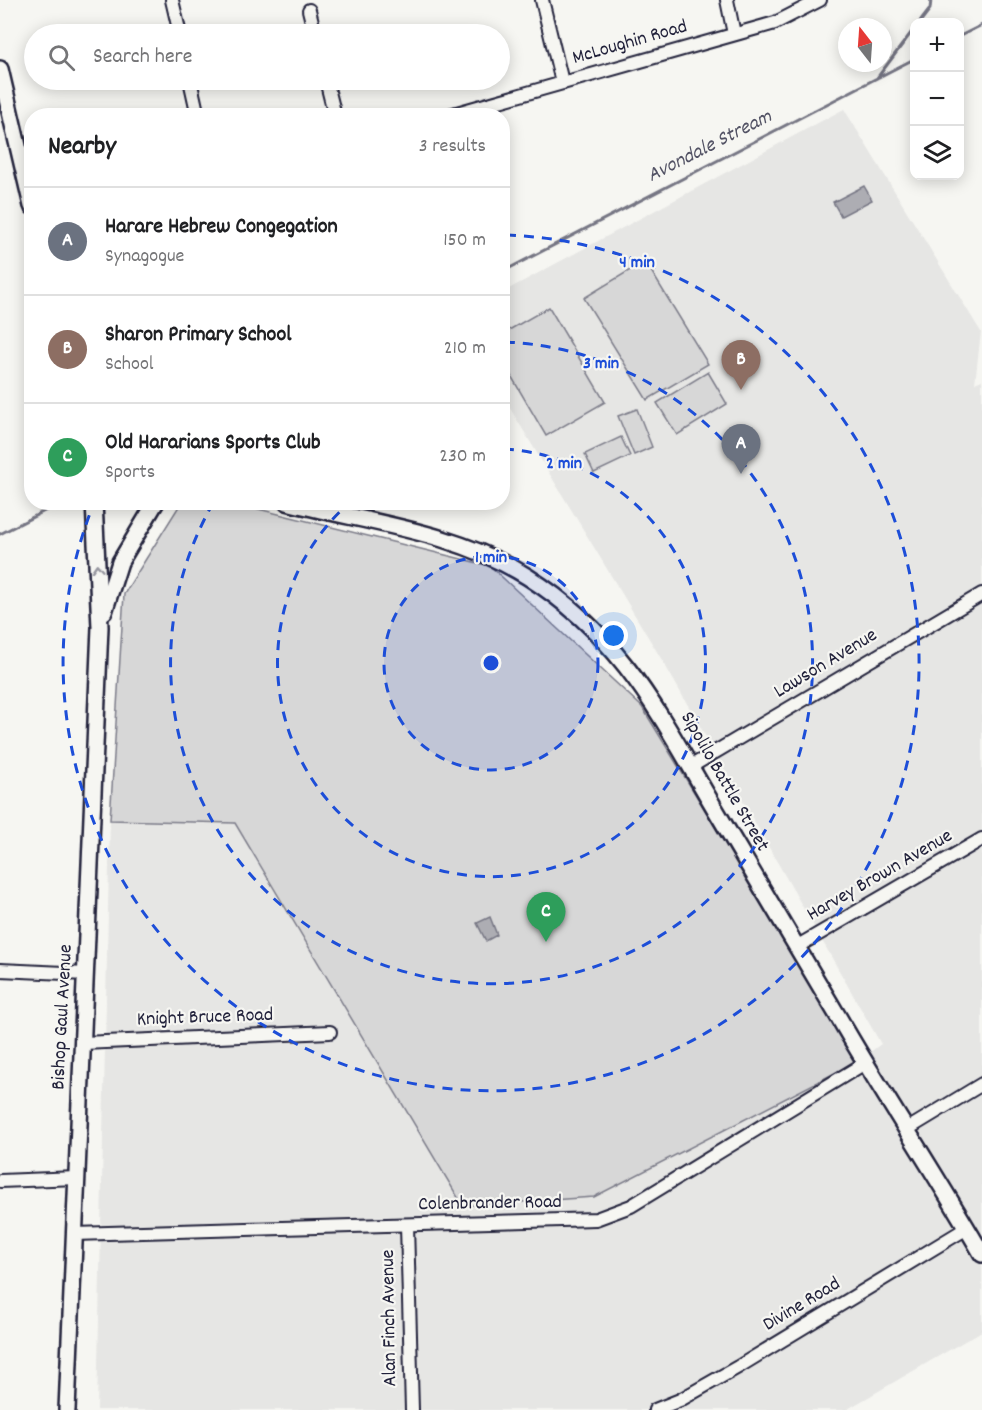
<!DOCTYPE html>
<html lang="en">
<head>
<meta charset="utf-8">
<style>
  :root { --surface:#fff; --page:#f6f6f6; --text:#202124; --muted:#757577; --line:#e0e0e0; --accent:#d1495b }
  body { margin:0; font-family:Dekko,sans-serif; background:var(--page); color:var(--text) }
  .controls { position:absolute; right:18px; top:18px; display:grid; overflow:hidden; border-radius:12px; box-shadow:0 3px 15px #0003 }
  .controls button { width:54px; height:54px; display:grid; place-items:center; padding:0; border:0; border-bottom:2px solid var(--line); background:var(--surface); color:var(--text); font:30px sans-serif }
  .compass { position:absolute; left:838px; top:18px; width:54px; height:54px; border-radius:50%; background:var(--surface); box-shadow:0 3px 15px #0003; rotate:343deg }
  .you { position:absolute; left:614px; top:636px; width:21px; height:21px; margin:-15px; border:4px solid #fff; border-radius:50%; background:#1a73e8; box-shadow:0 0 0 9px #1a73e833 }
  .badge { display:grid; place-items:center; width:39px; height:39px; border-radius:50%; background:var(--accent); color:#fff; font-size:20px; font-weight:700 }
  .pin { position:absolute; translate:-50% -50px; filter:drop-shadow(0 2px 3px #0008) }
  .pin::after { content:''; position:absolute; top:32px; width:21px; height:18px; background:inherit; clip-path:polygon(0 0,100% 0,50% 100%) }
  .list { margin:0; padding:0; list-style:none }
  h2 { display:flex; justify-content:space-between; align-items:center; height:78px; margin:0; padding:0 24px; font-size:26px }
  h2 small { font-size:20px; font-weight:400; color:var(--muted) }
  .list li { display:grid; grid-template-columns:39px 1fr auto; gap:18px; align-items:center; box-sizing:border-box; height:108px; padding:0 24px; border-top:2px solid var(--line) }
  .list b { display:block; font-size:22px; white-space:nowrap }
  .list p { margin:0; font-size:20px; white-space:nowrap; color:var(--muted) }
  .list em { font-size:20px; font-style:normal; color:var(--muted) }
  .icon { flex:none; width:33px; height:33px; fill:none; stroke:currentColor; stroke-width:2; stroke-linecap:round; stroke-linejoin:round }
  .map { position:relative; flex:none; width:982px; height:1410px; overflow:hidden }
  .search { position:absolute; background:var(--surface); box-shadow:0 3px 15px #0003; left:24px; top:24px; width:486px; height:66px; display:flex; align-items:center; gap:15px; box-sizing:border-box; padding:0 21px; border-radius:33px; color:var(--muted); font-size:22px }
  .panel { position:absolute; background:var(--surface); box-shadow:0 3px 15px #0003; left:24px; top:108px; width:486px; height:402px; border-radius:24px }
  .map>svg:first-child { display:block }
  .built { fill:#e6e6e4 }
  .green { fill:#d7d7d7; stroke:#7c7c89; stroke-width:1.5 }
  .water { fill:#adadb3; stroke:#757583; stroke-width:1.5 }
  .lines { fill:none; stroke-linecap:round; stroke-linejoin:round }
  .stream { stroke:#757583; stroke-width:3 }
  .minor-casing { stroke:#22223b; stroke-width:16 }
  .major-casing { stroke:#22223b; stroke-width:20 }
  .minor { stroke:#f6f6f2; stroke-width:12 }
  .major { stroke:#f6f6f2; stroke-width:15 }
  .oneway { stroke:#9797a0 }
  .ring { fill:none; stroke:#1d4ed8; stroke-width:3; stroke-dasharray:10 8 }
  .labels { text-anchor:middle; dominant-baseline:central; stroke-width:4.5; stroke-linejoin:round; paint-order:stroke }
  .street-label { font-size:20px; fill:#22223b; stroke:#f6f6f2 }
  .water-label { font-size:21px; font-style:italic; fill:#535365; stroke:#f6f6f2 }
  .centre { fill:#1d4ed8; stroke:#f6f6f2; stroke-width:3 }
  .ring-label { font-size:18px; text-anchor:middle; font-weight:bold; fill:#1d4ed8; stroke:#f6f6f2; stroke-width:4.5; stroke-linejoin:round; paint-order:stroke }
</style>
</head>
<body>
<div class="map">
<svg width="982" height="1410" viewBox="0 0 982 1410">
  <rect width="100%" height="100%" fill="#f6f6f2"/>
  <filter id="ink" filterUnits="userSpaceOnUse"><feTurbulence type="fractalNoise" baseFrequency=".0167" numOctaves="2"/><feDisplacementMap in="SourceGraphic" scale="12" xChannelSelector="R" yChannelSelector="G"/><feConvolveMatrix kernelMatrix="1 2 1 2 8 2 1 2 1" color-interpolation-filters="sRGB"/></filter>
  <g filter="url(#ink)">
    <polygon class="built" points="844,109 981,332 975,383 982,380 982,1331 846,1410 97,1410 110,820 235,823 463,1206 858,1061 881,1044 665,665 502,395 503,292"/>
    <g class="green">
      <polygon points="645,261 708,364 647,400 584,298"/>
      <polygon points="549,307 605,402 546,436 503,362 502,334"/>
      <polygon points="708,372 727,404 677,435 657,403"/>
      <polygon points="637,409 652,447 634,455 618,416"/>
      <polygon points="621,437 630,456 594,473 585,454"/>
      <polygon points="181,503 234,503 490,566 642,707 858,1061 594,1197 463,1206 235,823 110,820 124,594"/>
    </g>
    <g class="water">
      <polygon points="864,186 872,200 841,216 833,202"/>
      <polygon points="490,917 497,935 486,941 477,923"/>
    </g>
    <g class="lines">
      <g class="stream">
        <polyline points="920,22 930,9 931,0"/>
        <polyline points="960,36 982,25"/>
        <polyline points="879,77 914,59"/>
        <polyline points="502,272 877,78 914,29"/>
        <polyline points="0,534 62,502"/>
      </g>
      <defs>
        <g id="minor">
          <polyline points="172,0 180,34"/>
          <polyline points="542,0 562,82"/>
          <polyline points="727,0 734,34"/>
          <polyline points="309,10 315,34"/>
          <polyline points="190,80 198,116"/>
          <polyline points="326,80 335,116"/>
          <polyline points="446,116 775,23 820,0"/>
          <polyline points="690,767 982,594"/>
          <polyline points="798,946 982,839"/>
          <polyline points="0,970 86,974"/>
          <polyline points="83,1043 330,1032"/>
          <polyline points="906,1130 982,1084"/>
          <polyline points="0,1181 77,1178"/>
          <polyline points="407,1225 412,1410"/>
          <polyline points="74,1234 596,1219 631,1206 865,1063"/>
          <polyline points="655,1410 680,1400 738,1367 967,1228"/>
        </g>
        <g id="major">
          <polyline points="0,69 32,206"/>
          <path d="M287 502C369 523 455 531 528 577 627 640 663 722 721 819 760 885 800 951 839 1018 885 1098 936 1174 982 1254"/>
          <polyline points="104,612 120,562 156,502"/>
          <polyline points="67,1410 100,627 94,502"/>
        </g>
      </defs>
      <use href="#minor" class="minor-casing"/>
      <use href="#major" class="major-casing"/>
      <use href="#minor" class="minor"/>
      <use href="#major" class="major"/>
    </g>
    <defs><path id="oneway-chevron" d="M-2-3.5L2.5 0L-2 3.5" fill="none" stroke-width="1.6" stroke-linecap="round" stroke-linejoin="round" transform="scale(1.5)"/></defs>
    <use class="oneway" href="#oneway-chevron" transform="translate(97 568) rotate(-93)"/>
  </g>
  <circle cx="491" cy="663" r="107" fill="#1d4ed8" fill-opacity=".12"/>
  <g class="ring">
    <circle cx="491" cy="663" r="107"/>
    <path d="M504 449A214 214 0 1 1 349 503"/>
    <path d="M505 342A321 321 0 1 1 212 505"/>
    <path d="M506 235A428 428 0 1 1 94 503"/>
  </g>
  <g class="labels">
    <g class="street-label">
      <text transform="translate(630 43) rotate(-16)">McLoughin Road</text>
      <text transform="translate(826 664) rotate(-31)">Lawson Avenue</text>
      <text transform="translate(724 782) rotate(60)">Sipolilo Battle Street</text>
      <text transform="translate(880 876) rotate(-30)">Harvey Brown Avenue</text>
      <text transform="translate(63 1017) rotate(-87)">Bishop Gaul Avenue</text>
      <text transform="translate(205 1018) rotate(-2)">Knight Bruce Road</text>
      <text transform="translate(490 1204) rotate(-1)">Colenbrander Road</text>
      <text transform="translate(802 1305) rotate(-31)">Divine Road</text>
      <text transform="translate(390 1318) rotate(-91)">Alan Finch Avenue</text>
    </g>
    <g class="water-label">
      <text transform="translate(710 147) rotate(-27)">Avondale Stream</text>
    </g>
  </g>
  <circle cx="491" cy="663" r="9" class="centre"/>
  <g class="ring-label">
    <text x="637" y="267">4 min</text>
    <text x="601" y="368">3 min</text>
    <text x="564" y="468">2 min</text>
    <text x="491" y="562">1 min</text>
  </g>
</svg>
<div class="controls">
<button>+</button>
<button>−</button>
<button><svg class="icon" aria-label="layers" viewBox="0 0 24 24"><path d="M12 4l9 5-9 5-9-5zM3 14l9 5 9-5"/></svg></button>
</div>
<svg class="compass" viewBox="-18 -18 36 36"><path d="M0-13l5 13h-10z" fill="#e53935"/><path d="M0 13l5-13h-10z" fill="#757577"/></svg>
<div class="you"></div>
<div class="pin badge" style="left:741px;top:474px;background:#6b7280">A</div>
<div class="pin badge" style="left:741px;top:390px;background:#8d6e63">B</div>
<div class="pin badge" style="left:546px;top:942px;background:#2e9e5b">C</div>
<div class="search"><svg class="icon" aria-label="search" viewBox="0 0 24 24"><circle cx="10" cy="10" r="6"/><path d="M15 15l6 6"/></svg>Search here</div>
<section class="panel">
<h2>Nearby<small>3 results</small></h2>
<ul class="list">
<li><span class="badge" style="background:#6b7280">A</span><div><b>Harare Hebrew Congegation</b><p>Synagogue</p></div><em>150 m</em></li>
<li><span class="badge" style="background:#8d6e63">B</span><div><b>Sharon Primary School</b><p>School</p></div><em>210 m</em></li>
<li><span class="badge" style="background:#2e9e5b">C</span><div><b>Old Hararians Sports Club</b><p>Sports</p></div><em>230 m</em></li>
</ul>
</section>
</div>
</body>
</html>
